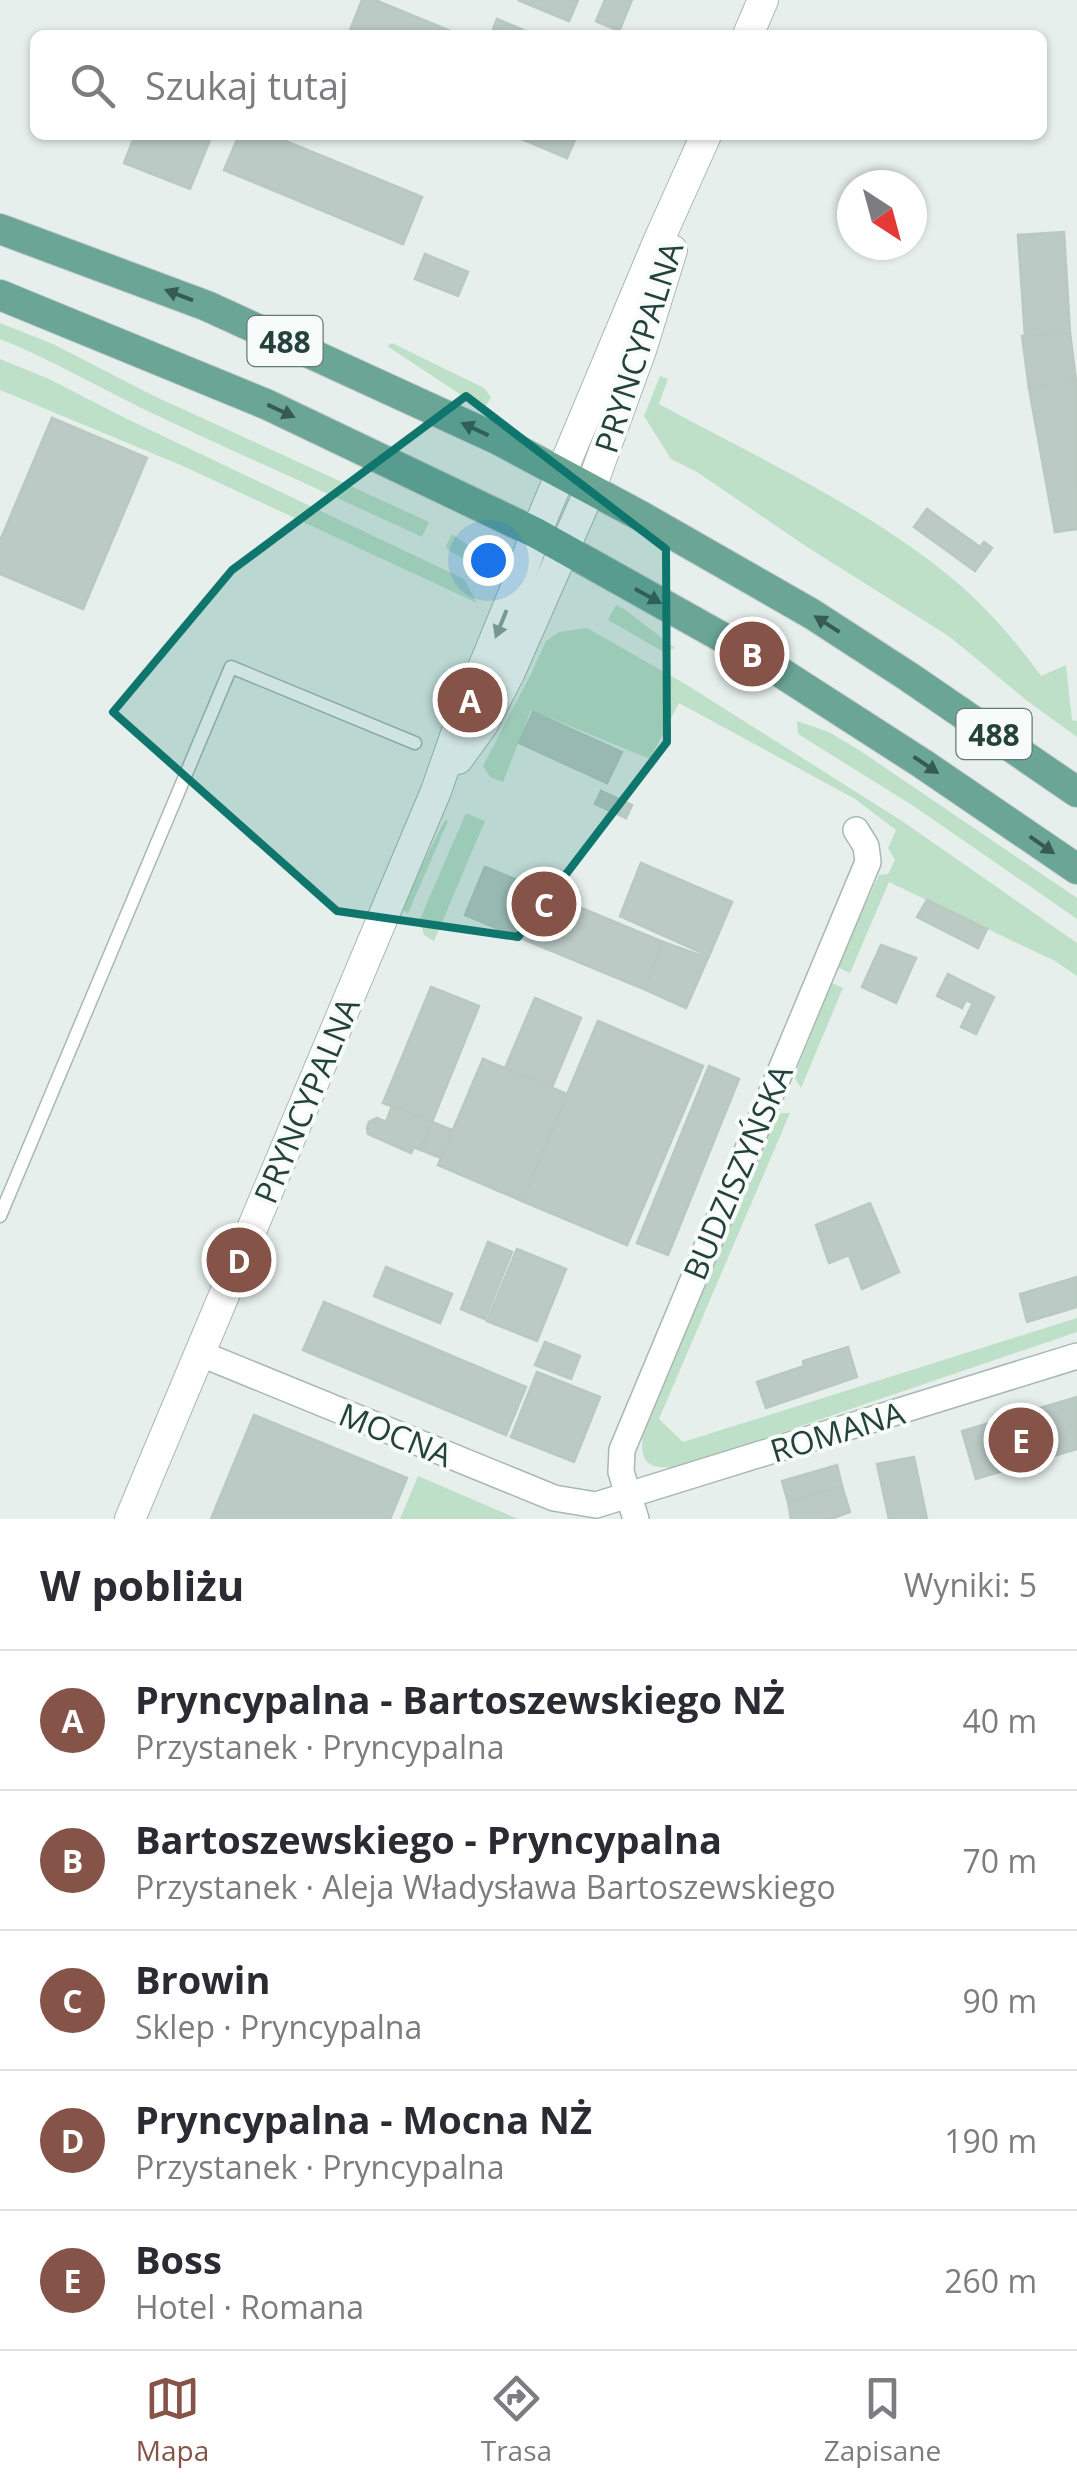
<!DOCTYPE html>
<html lang="pl">
<head>
<meta charset="utf-8">
<style>
  :root { --surface:#fff; --page:#f7f7f7; --text:#2b2b33; --muted:#7c7c81; --line:#e1e1e2; --accent:#855347 }
  body { margin:0; font-family:"Open Sans",sans-serif; background:var(--page); color:var(--text) }
  .compass { position:absolute; left:837px; top:170px; width:90px; height:90px; border-radius:50%; background:var(--surface); box-shadow:0 2px 8px #0004; rotate:144deg }
  .you { position:absolute; left:488px; top:560px; width:35px; height:35px; margin:-25px; border:8px solid #fff; border-radius:50%; background:#1a73e8; box-shadow:0 0 0 15px #1a73e833 }
  .badge { display:grid; place-items:center; width:65px; height:65px; border-radius:50%; background:var(--accent); color:#fff; font-size:32px; font-weight:700 }
  .pin { position:absolute; translate:-50% -50%; border:5px solid #fff; box-shadow:0 2px 10px #0006 }
  .list { margin:0; padding:0; list-style:none }
  h2 { display:flex; justify-content:space-between; align-items:center; height:130px; margin:0; padding:0 40px; font-size:42px }
  h2 small { font-size:32px; font-weight:400; color:var(--muted) }
  .list li { display:grid; grid-template-columns:65px 1fr auto; gap:30px; align-items:center; box-sizing:border-box; height:140px; padding:0 40px; border-top:2px solid var(--line) }
  .list b { display:block; font-size:38px; white-space:nowrap }
  .list p { margin:0; font-size:32px; white-space:nowrap; color:var(--muted) }
  .list em { font-size:32px; font-style:normal; color:var(--muted) }
  .icon { flex:none; width:55px; height:55px; fill:none; stroke:currentColor; stroke-width:2; stroke-linecap:round; stroke-linejoin:round }
  .map { position:relative; flex:none; width:1077px; height:1519px; overflow:hidden }
  .search { position:absolute; background:var(--surface); box-shadow:0 2px 8px #0004; left:30px; right:30px; top:30px; height:110px; display:flex; align-items:center; gap:25px; box-sizing:border-box; padding:0 35px; border-radius:15px; color:var(--muted); font-size:38px }
  .sheet { height:830px; background:var(--surface) }
  nav { display:flex; justify-content:space-around; align-items:center; box-sizing:border-box; height:140px; border-top:2px solid var(--line); background:var(--surface); font-size:28px; color:var(--muted) }
  nav a { display:grid; justify-items:center; gap:5px }
  nav .on { color:var(--accent) }
  .map>svg:first-child { display:block }
  .green { fill:#bfe0c8 }
  .building { fill:#bbcac4; stroke:#b8c9c2; stroke-width:2.5 }
  .lines { fill:none; stroke-linecap:round; stroke-linejoin:round }
  .service-casing { stroke:#a8b8b2; stroke-width:15 }
  .minor-casing { stroke:#a8b8b2; stroke-width:28 }
  .tertiary-casing { stroke:#a8b8b2; stroke-width:32 }
  .primary-casing { stroke:#c2cac8; stroke-width:32 }
  .service { stroke:#fff; stroke-width:12 }
  .minor { stroke:#fff; stroke-width:25 }
  .tertiary { stroke:#fff; stroke-width:30 }
  .primary { stroke:#6aa596; stroke-width:30 }
  .oneway { fill:#365b51 }
  .oneway2 { fill:#92a09c }
  .marked { fill:#0f766e; fill-opacity:0.2; stroke:#0f766e; stroke-width:8; stroke-linejoin:round }
  .labels { text-anchor:middle; dominant-baseline:central; stroke-width:8; stroke-linejoin:round; paint-order:stroke }
  .shield { fill:#f7fbf9; stroke:#637a73; stroke-width:2.5 }
  .shield-label { font-size:30px; font-weight:bold; fill:#24423a }
  .street-label { font-size:32px; fill:#24423a; stroke:#f7fbf9 }
</style>
</head>
<body>
<div class="map">
<svg width="1077" height="1519" viewBox="0 0 1077 1519">
  <rect width="100%" height="100%" fill="#e6efeb"/>
  <g class="green">
    <path d="M0 323 53 344 152 395 429 522 422 537C334 496 245 457 158 416 105 391 55 361 0 339Z"/>
    <polygon points="392,343 484,388 491,397 484,410 387,346"/>
    <polygon points="0,359 49,379 125,418 464,579 477,603 183,466 0,390"/>
    <path d="M660 376 668 379 659 404C758 458 868 508 954 580 987 608 1016 641 1041 676L1066 665 1072 720 1077 721V737L1026 700 950 637 804 545 697 472 671 459 644 416Z"/>
    <polygon points="452,534 475,550 492,576 448,550 446,546"/>
    <polygon points="616,605 624,609 675,648 664,652 608,620"/>
    <polygon points="587,628 687,685 902,821 1077,943 1077,976 1055,961 889,882 850,973 837,967 879,875 888,874 895,860 888,848 896,830 855,799 679,703 650,759 531,710 503,782 490,777 483,766 532,672 546,641 559,632"/>
    <polygon points="797,721 829,732 859,750 1077,898 1077,919 915,807 798,734"/>
    <polygon points="466,813 485,821 434,941 424,935 420,919"/>
    <polygon points="445,820 448,821 408,913 400,909"/>
    <polygon points="832,983 843,988 801,1088 795,1078 798,1067"/>
    <path d="M781 1113H790L659 1419 683 1442 1077 1318V1332L678 1468C650 1468 639 1466 643 1435L774 1120Z"/>
    <polygon points="418,1476 518,1519 400,1519"/>
  </g>
  <g class="building">
    <polygon points="362,0 375,0 460,35 348,35"/>
    <polygon points="518,0 578,0 569,21"/>
    <polygon points="605,0 632,0 619,31 596,21"/>
    <polygon points="497,19 535,35 491,35"/>
    <polygon points="135,135 212,135 190,189 124,163"/>
    <polygon points="239,135 271,135 422,197 403,244 224,170"/>
    <polygon points="512,135 577,135 567,158"/>
    <polygon points="1064,232 1070,333 1025,336 1018,235"/>
    <polygon points="425,254 468,272 458,296 415,279"/>
    <polygon points="1070,333 1076,381 1029,388 1022,336"/>
    <polygon points="1076,381 1077,529 1055,532 1029,388"/>
    <polygon points="52,418 147,458 83,609 0,574 0,541"/>
    <polygon points="927,509 980,547 984,542 992,548 975,571 914,527"/>
    <polygon points="533,712 622,752 607,783 519,743"/>
    <polygon points="601,791 632,805 626,818 595,804"/>
    <polygon points="641,863 732,902 709,956 620,916"/>
    <polygon points="485,867 556,896 561,885 579,893 574,905 663,942 644,989 465,915"/>
    <polygon points="927,900 987,929 978,948 917,917"/>
    <polygon points="663,942 708,958 686,1008 644,989"/>
    <polygon points="881,945 916,958 896,1003 862,987"/>
    <polygon points="948,974 994,997 976,1034 961,1027 973,1003 966,1000 962,1008 937,996"/>
    <polygon points="431,987 479,1006 432,1122 383,1103"/>
    <polygon points="535,998 581,1018 552,1087 505,1068"/>
    <polygon points="598,1021 703,1066 627,1245 522,1201"/>
    <polygon points="483,1059 567,1094 522,1201 438,1165"/>
    <polygon points="709,1066 739,1079 668,1255 637,1243"/>
    <polygon points="392,1106 432,1122 421,1150 414,1147 411,1153 368,1134 367,1128 369,1122 377,1118 386,1122"/>
    <polygon points="432,1122 452,1130 441,1158 421,1150"/>
    <polygon points="870,1203 899,1272 862,1289 849,1255 829,1263 816,1225"/>
    <polygon points="488,1242 512,1252 485,1319 461,1309"/>
    <polygon points="517,1249 566,1269 537,1341 487,1321"/>
    <polygon points="386,1267 452,1294 440,1323 374,1296"/>
    <polygon points="1077,1277 1077,1307 1027,1322 1020,1294"/>
    <polygon points="324,1302 526,1387 506,1435 303,1350"/>
    <polygon points="545,1342 580,1356 571,1379 535,1365"/>
    <polygon points="848,1347 857,1377 766,1408 757,1382 804,1366 803,1361"/>
    <polygon points="537,1372 600,1397 574,1462 511,1437"/>
    <polygon points="1077,1397 1077,1449 976,1479 962,1431"/>
    <polygon points="254,1415 407,1478 390,1519 211,1519"/>
    <polygon points="914,1457 927,1519 889,1519 877,1464"/>
    <polygon points="837,1465 842,1486 788,1502 782,1481"/>
    <polygon points="842,1486 850,1512 831,1519 791,1519 788,1502"/>
  </g>
  <g class="lines">
    <defs>
      <polyline id="service" points="0,1216 231,667 415,743"/>
      <g id="minor">
        <polyline points="199,1353 554,1498 596,1505 1077,1356"/>
        <polyline points="636,1519 621,1472 622,1450 868,862 866,846 856,830"/>
      </g>
      <g id="tertiary">
        <polyline points="748,35 763,0"/>
        <polyline points="458,759 483,724 510,672 590,490 641,350 672,250"/>
        <polyline points="130,1519 436,791 457,731 515,590 536,533 658,242 706,135"/>
      </g>
      <g id="primary">
        <polyline points="0,229 207,306 497,439 639,515 812,614 909,677 1077,792"/>
        <polyline points="0,295 268,405 536,533 752,654 923,764 1077,869"/>
      </g>
    </defs>
    <use href="#service" class="service-casing"/>
    <use href="#minor" class="minor-casing"/>
    <use href="#tertiary" class="tertiary-casing"/>
    <use href="#primary" class="primary-casing"/>
    <use href="#service" class="service"/>
    <use href="#minor" class="minor"/>
    <use href="#tertiary" class="tertiary"/>
    <use href="#primary" class="primary"/>
  </g>
  <defs><path id="oneway-solid" d="M-6-.8H1V-3.2L6.5 0L1 3.2V.8H-6Z" transform="scale(2.5)"/></defs>
  <g class="oneway">
    <use href="#oneway-solid" transform="translate(179 295) rotate(-159)"/>
    <use href="#oneway-solid" transform="translate(281 411) rotate(25)"/>
    <use href="#oneway-solid" transform="translate(475 429) rotate(-155)"/>
    <use href="#oneway-solid" transform="translate(648 596) rotate(29)"/>
    <use href="#oneway-solid" transform="translate(827 624) rotate(-147)"/>
    <use href="#oneway-solid" transform="translate(926 765) rotate(34)"/>
    <use href="#oneway-solid" transform="translate(1042 845) rotate(35)"/>
  </g>
  <use class="oneway2" href="#oneway-solid" transform="translate(501 624) rotate(112)"/>
  <path class="marked" d="M466 396 666 549 667 742 518 937 337 911 113 712 232 570Z"/>
  <g class="labels">
    <g class="shield">
      <rect x="247.5" y="316" width="75" height="50" rx="8"/>
      <rect x="956.5" y="709" width="75" height="50" rx="8"/>
    </g>
    <g class="shield-label">
      <text x="285" y="341">488</text>
      <text x="994" y="734">488</text>
    </g>
    <g class="street-label">
      <text transform="translate(638 347) rotate(-72)">PRYNCYPALNA</text>
      <text transform="translate(306 1100) rotate(-67)">PRYNCYPALNA</text>
      <text transform="translate(737 1172) rotate(-67)">BUDZISZYŃSKA</text>
      <text transform="translate(837 1431) rotate(-17)">ROMANA</text>
      <text transform="translate(396 1434) rotate(22)">MOCNA</text>
    </g>
  </g>
</svg>
<svg class="compass" viewBox="-18 -18 36 36"><path d="M0-13l5 13h-10z" fill="#e53935"/><path d="M0 13l5-13h-10z" fill="#7c7c81"/></svg>
<div class="you"></div>
<div class="pin badge" style="left:470px;top:700px">A</div>
<div class="pin badge" style="left:752px;top:654px">B</div>
<div class="pin badge" style="left:544px;top:904px">C</div>
<div class="pin badge" style="left:239px;top:1260px">D</div>
<div class="pin badge" style="left:1021px;top:1440px">E</div>
<div class="search"><svg class="icon" aria-label="search" viewBox="0 0 24 24"><circle cx="10" cy="10" r="6"/><path d="M15 15l6 6"/></svg>Szukaj tutaj</div>
</div>
<section class="sheet">
<h2>W pobliżu<small>Wyniki: 5</small></h2>
<ul class="list">
<li><span class="badge">A</span><div><b>Pryncypalna - Bartoszewskiego NŻ</b><p>Przystanek · Pryncypalna</p></div><em>40 m</em></li>
<li><span class="badge">B</span><div><b>Bartoszewskiego - Pryncypalna</b><p>Przystanek · Aleja Władysława Bartoszewskiego</p></div><em>70 m</em></li>
<li><span class="badge">C</span><div><b>Browin</b><p>Sklep · Pryncypalna</p></div><em>90 m</em></li>
<li><span class="badge">D</span><div><b>Pryncypalna - Mocna NŻ</b><p>Przystanek · Pryncypalna</p></div><em>190 m</em></li>
<li><span class="badge">E</span><div><b>Boss</b><p>Hotel · Romana</p></div><em>260 m</em></li>
</ul>
</section>
<nav>
<a class="on"><svg class="icon" aria-label="map" viewBox="0 0 24 24"><path d="M3 6l6-2 6 2 6-2v14l-6 2-6-2-6 2zM9 4v14M15 6v14"/></svg>Mapa</a>
<a><svg class="icon" aria-label="directions" viewBox="0 0 24 24"><path d="M12 3l9 9-9 9-9-9zM9 14v-3h6M13 9l2 2-2 2"/></svg>Trasa</a>
<a><svg class="icon" aria-label="saved" viewBox="0 0 24 24"><path d="M7 4h10v16l-5-4-5 4z"/></svg>Zapisane</a>
</nav>
</body>
</html>
